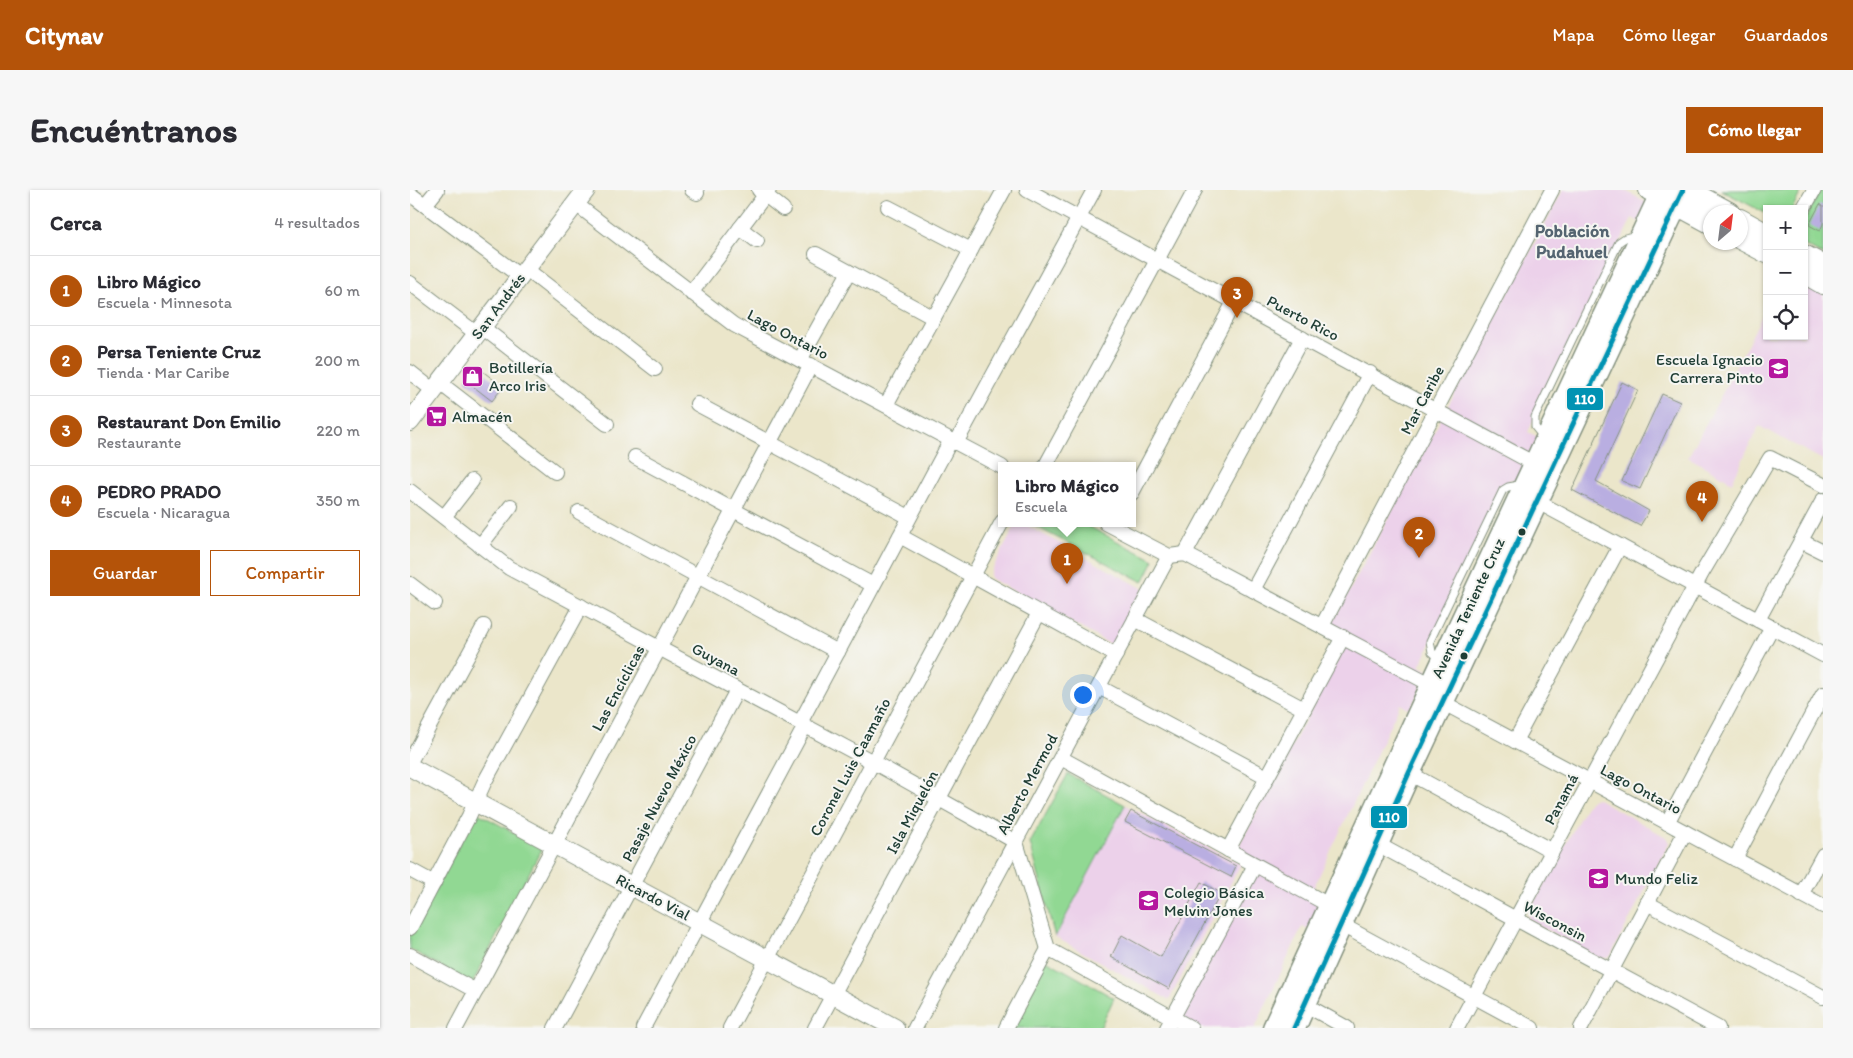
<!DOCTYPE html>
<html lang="es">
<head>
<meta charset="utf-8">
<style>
  :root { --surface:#fff; --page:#f7f7f7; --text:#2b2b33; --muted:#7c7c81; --line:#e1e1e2; --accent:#b45309 }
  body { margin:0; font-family:Itim,sans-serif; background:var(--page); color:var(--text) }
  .controls { position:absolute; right:15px; top:15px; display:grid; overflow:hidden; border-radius:0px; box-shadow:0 1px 4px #0004 }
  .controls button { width:45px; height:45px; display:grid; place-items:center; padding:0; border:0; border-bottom:1px solid var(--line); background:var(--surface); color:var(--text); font:25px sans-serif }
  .compass { position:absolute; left:1293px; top:15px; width:45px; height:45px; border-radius:50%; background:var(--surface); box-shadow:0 1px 4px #0004; rotate:28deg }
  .you { position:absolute; left:672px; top:504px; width:18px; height:18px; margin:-12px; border:4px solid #fff; border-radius:50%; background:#1a73e8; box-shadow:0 0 0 8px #1a73e833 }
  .badge { display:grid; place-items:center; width:32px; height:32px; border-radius:50%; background:var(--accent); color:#fff; font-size:16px; font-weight:700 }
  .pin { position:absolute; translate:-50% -41px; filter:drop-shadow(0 1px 2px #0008) }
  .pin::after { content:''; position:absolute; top:26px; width:18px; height:15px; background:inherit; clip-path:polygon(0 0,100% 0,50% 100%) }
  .popup { position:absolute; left:588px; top:272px; width:138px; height:65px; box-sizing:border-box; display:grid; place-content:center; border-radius:0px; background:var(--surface); filter:drop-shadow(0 1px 4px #0005); font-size:16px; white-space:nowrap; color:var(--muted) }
  .popup b { font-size:19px; color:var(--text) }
  .popup::after { content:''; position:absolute; left:50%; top:100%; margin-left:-10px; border:10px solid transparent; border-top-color:var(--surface) }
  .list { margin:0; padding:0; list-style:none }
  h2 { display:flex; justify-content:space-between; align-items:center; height:65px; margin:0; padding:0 20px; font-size:21px }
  h2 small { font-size:16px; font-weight:400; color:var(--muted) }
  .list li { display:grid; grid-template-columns:32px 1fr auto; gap:15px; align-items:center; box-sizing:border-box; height:70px; padding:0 20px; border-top:1px solid var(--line) }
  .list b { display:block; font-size:19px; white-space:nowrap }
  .list p { margin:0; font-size:16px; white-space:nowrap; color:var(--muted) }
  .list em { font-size:16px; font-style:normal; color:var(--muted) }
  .actions { display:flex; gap:10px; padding:15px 20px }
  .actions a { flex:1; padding:11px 0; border:1px solid var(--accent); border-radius:0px; text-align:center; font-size:18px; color:var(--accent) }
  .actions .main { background:var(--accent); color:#fff }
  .icon { flex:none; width:28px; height:28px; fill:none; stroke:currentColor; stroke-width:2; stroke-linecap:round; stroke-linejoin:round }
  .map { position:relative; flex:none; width:1413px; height:838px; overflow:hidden; border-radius:0px }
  header { display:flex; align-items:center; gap:30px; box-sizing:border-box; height:70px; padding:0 25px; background:var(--accent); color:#fff }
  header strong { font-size:24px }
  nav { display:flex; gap:28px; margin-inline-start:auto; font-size:18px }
  .intro { display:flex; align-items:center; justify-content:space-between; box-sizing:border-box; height:120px; padding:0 30px }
  h1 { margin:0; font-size:35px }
  .button { padding:12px 22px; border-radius:0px; background:var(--accent); color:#fff; font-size:18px; font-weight:700 }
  main { display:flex; gap:30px; padding:0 30px }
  aside { flex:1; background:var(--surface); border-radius:0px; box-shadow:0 1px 4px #0004 }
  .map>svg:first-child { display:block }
  .built { fill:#ecd1ea }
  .green { fill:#91d893; stroke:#588a64 }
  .building { fill:#b9aee1 }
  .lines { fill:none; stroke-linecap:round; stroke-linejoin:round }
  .service-casing { stroke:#85927f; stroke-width:9 }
  .minor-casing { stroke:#85927f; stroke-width:16 }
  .tertiary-casing { stroke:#85927f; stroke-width:20 }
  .secondary-casing { stroke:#85927f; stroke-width:22 }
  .primary-casing { stroke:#85927f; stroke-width:25 }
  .service { stroke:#fff; stroke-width:7 }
  .minor { stroke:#fff; stroke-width:14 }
  .tertiary { stroke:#fff; stroke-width:18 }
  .secondary { stroke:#fff; stroke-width:20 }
  .primary { stroke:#fff; stroke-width:22 }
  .bus-1-casing { stroke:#f6f6f2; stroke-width:9 }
  .bus-1 { stroke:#0093b3; stroke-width:5 }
  .bus-dot { fill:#1f3d34; stroke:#f6f6f2; stroke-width:2 }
  .labels { text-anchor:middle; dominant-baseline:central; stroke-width:4; stroke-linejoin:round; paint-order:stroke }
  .street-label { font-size:16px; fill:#1f3d34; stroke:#f6f6f2 }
  .poi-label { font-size:16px; fill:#1f3d34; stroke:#f6f6f2; text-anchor:start }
  .neighbourhood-label { font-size:18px; font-weight:bold; fill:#556571; stroke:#f6f6f2 }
  .line-badge { stroke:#f6f6f2; stroke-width:2 }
  .badge-label { font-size:14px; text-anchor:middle; font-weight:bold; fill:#fff }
</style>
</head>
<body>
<header>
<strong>Citynav</strong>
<nav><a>Mapa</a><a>Cómo llegar</a><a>Guardados</a></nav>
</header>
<div class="intro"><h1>Encuéntranos</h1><a class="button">Cómo llegar</a></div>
<main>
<aside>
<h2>Cerca<small>4 resultados</small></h2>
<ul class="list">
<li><span class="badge">1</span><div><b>Libro Mágico</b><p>Escuela · Minnesota</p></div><em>60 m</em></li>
<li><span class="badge">2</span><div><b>Persa Teniente Cruz</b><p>Tienda · Mar Caribe</p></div><em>200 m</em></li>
<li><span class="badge">3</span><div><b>Restaurant Don Emilio</b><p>Restaurante</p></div><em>220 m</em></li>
<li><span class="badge">4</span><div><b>PEDRO PRADO</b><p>Escuela · Nicaragua</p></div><em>350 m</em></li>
</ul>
<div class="actions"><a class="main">Guardar</a><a>Compartir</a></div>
</aside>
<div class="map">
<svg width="1413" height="838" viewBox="0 0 1413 838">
  <rect width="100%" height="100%" fill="#f6f6f2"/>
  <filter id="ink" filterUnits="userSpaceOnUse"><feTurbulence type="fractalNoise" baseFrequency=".02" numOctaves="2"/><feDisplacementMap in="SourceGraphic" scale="10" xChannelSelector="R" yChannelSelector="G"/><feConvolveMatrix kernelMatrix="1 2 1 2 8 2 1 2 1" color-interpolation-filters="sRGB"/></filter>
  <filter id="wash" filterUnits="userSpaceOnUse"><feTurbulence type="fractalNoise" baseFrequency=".0096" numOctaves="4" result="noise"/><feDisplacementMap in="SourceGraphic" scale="20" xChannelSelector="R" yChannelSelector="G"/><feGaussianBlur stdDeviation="1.12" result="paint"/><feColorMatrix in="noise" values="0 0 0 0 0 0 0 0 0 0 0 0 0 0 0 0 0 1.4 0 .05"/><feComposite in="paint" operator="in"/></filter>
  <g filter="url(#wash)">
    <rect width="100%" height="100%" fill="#ebe6ca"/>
    <g class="built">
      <polygon points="1153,0 1214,0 1241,15 1232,33 1222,28 1118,242 1128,247 1109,293 1100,289 1010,476 1019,481 1000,520 990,514 903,699 916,706 900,740 892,737 845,838 763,838 849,675 826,661 936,454 917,443"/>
      <polygon points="1394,93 1413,103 1413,270 1349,236 1322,292 1278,267 1309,210 1357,116 1357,146 1394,146"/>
      <polygon points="607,333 612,333 734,399 707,450 700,454 580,388 580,383"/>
      <polygon points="1186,608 1256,647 1259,653 1200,767 1190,769 1119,730 1118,723 1179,611"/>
      <polygon points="715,615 831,674 759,810 645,747"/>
    </g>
    <g class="green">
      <polygon points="1311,0 1392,0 1382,19 1357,19 1357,24"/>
      <polygon points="1411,0 1413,0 1413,65 1394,55 1394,31"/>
      <polygon points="619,333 672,333 744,370 733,392"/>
      <polygon points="658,584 715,615 645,747 620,653"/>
      <polygon points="66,622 132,658 62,794 0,759 0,747"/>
      <polygon points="636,770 704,808 690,838 600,838"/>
    </g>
    <g id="blocks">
      <g class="building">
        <polygon points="1410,14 1413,16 1413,34 1410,41 1399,35"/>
        <polygon points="66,176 93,197 82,211 55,190"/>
        <polygon points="1212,192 1228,200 1186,291 1239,321 1230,336 1162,300"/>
        <polygon points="1252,204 1270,212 1230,299 1212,291"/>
        <polygon points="721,621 826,676 821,687 715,632"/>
        <polygon points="791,692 811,703 759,799 701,767 712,745 751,767"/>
      </g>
    </g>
  </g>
  <g filter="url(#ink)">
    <use href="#blocks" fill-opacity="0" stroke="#85927f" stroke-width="1"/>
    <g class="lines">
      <defs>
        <g id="service">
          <polyline points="1133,247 1125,237 1125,227 1209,52 1215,48 1227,45"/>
          <polyline points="1031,470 1022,462 1020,451 1093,300 1098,297 1110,295"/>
        </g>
        <g id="minor">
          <polyline points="282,0 287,3"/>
          <polyline points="349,0 373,19"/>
          <polyline points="617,0 1125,274"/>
          <polyline points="0,4 111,87"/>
          <polyline points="166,14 324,135 592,277"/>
          <polyline points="15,15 27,0"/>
          <polyline points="478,17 561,60"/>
          <polyline points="1393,19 1404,0"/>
          <polyline points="330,38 347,51"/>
          <polyline points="406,64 524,128"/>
          <polyline points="116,79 245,179"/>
          <polyline points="0,93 67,144"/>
          <polyline points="281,103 359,0"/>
          <polyline points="72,137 197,234"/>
          <polyline points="390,170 439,82"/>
          <polyline points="0,182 24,201"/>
          <polyline points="30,193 145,282"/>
          <polyline points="287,214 499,327"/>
          <polyline points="476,215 594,0"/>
          <polyline points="546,253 684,0"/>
          <polyline points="225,267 463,395"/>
          <polyline points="636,275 785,0"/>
          <polyline points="0,301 99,378 463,572 606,652 638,759 781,838"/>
          <polyline points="722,303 824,112"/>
          <polyline points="1126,311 1413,465"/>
          <polyline points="169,322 428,462"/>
          <polyline points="34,327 62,291"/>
          <polyline points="696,333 759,366 775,364 1022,495"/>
          <polyline points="490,346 706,465"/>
          <polyline points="1391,351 1413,362"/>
          <polyline points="70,356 101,316"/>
          <polyline points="775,364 892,148"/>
          <polyline points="0,394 25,413"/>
          <polyline points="843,400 960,183"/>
          <polyline points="725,429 894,519"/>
          <polyline points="1348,430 1413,310"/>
          <polyline points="912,436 1142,0"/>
          <polyline points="689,497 857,587"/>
          <polyline points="1032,512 1413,716"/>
          <polyline points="390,533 541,250"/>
          <polyline points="1105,551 1210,356"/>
          <polyline points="651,568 926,719"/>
          <polyline points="0,572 74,436"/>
          <polyline points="999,583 1142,661"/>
          <polyline points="1257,633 1362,437"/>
          <polyline points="967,654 1308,838"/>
          <polyline points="818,660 933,447"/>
          <polyline points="1325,669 1413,504"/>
          <polyline points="0,680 24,693"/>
          <polyline points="1391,705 1413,665"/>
          <polyline points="1237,713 1413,807"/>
          <polyline points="930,734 1122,838"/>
          <polyline points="0,738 59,626 74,593 171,416"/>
          <polyline points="0,765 66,801"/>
          <polyline points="894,814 937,838"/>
          <polyline points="46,838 401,175"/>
          <polyline points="145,838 327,500"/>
          <polyline points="233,838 395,536"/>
          <polyline points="320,838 592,332"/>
          <polyline points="405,838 629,423"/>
          <polyline points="505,838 759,366"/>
          <polyline points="596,838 638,759"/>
          <polyline points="757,838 845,675"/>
          <polyline points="1047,838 1292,383 1360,268 1413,295"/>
          <polyline points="1171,838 1275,642"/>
        </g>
        <g id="tertiary">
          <polyline points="0,232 176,0"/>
          <polyline points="0,577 485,838"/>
        </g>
        <g id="secondary">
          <polyline points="1239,0 1300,33"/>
          <polyline points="1278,0 1319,22"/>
          <polyline points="1330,29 1357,44"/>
          <polyline points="1330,49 1357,63"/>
          <polyline points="1394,65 1413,75"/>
          <polyline points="1394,83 1413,94"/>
        </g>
        <g id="primary">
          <polyline points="864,838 1022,495 1253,0"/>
          <polyline points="884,838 999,583 1273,0"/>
        </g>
      </defs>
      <use href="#service" class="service-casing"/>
      <use href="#minor" class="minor-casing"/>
      <use href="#tertiary" class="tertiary-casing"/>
      <use href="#secondary" class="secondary-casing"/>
      <use href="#primary" class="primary-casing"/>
      <use href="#service" class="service"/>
      <use href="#minor" class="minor"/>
      <use href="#tertiary" class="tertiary"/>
      <use href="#secondary" class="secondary"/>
      <use href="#primary" class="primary"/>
      <defs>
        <polyline id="bus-1" points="884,838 999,583 1273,0"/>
      </defs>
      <use href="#bus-1" class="bus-1-casing"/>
      <use href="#bus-1" class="bus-1"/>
    </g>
  </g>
  <defs>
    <symbol id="school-square" viewBox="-11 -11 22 22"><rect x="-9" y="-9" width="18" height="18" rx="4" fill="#b5179e" stroke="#f6f6f2"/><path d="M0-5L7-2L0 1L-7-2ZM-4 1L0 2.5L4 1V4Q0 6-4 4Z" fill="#fff"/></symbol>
    <symbol id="shop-square" viewBox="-11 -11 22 22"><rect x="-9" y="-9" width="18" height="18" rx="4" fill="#b5179e" stroke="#f6f6f2"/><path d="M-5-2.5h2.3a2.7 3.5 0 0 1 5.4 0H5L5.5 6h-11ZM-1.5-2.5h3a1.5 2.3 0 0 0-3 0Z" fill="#fff"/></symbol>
    <symbol id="supermarket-square" viewBox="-11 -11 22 22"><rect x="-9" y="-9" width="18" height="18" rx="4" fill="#b5179e" stroke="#f6f6f2"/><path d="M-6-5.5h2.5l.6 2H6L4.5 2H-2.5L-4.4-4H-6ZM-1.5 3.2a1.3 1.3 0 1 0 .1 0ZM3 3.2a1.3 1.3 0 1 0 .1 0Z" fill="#fff"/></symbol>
  </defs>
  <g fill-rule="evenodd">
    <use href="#school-square" x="1356" y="166" width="25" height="25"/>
    <use href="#shop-square" x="50" y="174" width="25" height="25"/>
    <use href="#supermarket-square" x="14" y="214" width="25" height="25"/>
    <use href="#school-square" x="1176" y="676" width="25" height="25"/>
    <use href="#school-square" x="726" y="698" width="25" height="25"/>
  </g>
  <g class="bus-dot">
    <circle cx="1112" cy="342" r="4.5"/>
    <circle cx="1054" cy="466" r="4.5"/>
  </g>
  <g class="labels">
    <g class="street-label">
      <text transform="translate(88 116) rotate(-53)">San Andrés</text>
      <text transform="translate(893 128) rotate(28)">Puerto Rico</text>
      <text transform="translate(378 144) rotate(28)">Lago Ontario</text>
      <text transform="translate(1012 210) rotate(-62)">Mar Caribe</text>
      <text transform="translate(1058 418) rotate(-65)">Avenida Teniente Cruz</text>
      <text transform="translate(306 469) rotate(28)">Guyana</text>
      <text transform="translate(208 498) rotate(-62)">Las Encíclicas</text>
      <text transform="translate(440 577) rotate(-62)">Coronel Luis Caamaño</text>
      <text transform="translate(617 594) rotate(-62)">Alberto Mermod</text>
      <text transform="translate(1231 599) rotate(28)">Lago Ontario</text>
      <text transform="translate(249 608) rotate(-62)">Pasaje Nuevo México</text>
      <text transform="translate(1151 609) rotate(-62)">Panamá</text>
      <text transform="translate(502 622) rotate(-62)">Isla Miquelón</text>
      <text transform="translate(243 707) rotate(28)">Ricardo Vial</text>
      <text transform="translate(1145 731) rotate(28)">Wisconsin</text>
    </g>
    <g class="poi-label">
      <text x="1353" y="169" text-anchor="end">Escuela Ignacio<tspan x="1353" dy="18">Carrera Pinto</tspan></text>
      <text x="79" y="177">Botillería<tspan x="79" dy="18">Arco Iris</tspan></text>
      <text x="42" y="226">Almacén</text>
      <text x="1205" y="688">Mundo Feliz</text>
      <text x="754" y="702">Colegio Básica<tspan x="754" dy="18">Melvin Jones</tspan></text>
    </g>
    <g class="neighbourhood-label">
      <text x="1162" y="41">Población<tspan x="1162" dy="21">Pudahuel</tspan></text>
    </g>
  </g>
  <g class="line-badge">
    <rect x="1156" y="197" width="38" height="24" rx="5" fill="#0093b3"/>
    <rect x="960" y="615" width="38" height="24" rx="5" fill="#0093b3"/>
  </g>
  <g class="badge-label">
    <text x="1175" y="214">110</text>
    <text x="979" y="632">110</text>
  </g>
</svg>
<div class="controls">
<button>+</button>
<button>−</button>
<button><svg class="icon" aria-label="locate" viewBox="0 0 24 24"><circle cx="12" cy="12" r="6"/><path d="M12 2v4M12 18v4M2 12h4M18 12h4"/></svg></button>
</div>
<svg class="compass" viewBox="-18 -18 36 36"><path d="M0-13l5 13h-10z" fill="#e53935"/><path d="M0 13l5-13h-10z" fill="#7c7c81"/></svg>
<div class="you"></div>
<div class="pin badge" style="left:657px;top:394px">1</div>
<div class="popup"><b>Libro Mágico</b>Escuela</div>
<div class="pin badge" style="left:1009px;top:368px">2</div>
<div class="pin badge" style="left:827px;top:128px">3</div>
<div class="pin badge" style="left:1292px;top:332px">4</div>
</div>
</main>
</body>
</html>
